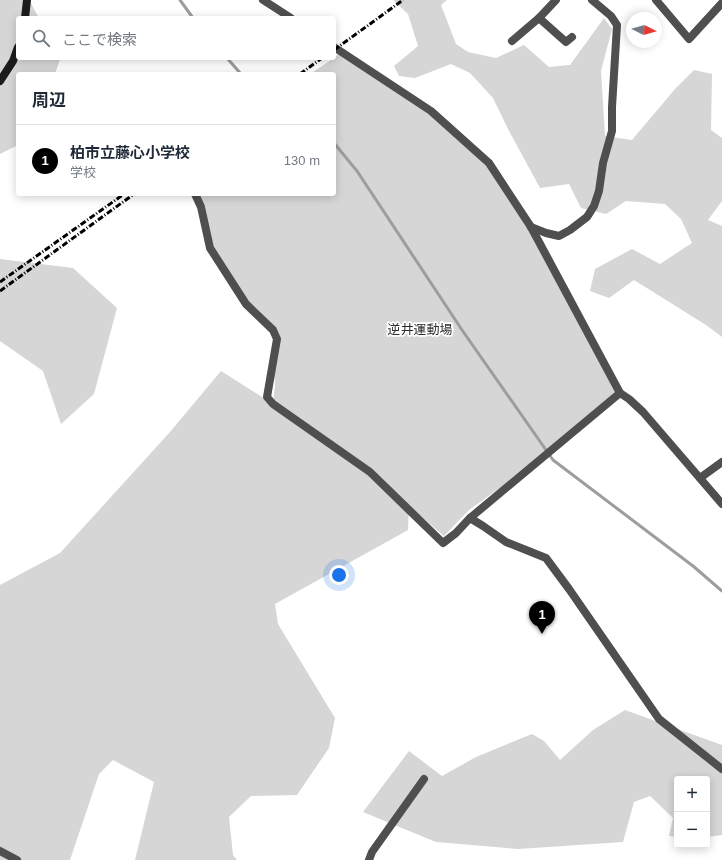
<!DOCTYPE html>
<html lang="ja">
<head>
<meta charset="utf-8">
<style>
  :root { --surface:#fff; --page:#f6f6f7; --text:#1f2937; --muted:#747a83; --line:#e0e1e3; --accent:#000 }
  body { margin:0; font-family:Arial,"Noto Sans JP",sans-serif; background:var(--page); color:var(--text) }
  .controls { position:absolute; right:12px; bottom:12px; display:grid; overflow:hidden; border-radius:4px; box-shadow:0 2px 10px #0003 }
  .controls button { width:36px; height:36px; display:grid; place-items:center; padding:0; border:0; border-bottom:1px solid var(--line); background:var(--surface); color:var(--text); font:20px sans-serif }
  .compass { position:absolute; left:626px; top:12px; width:36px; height:36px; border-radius:50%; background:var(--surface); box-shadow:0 2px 10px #0003; rotate:96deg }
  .you { position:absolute; left:339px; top:575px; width:14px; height:14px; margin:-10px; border:3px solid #fff; border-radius:50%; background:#1a73e8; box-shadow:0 0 0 6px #1a73e833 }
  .badge { display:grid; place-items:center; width:26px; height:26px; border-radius:50%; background:var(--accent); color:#fff; font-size:13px; font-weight:700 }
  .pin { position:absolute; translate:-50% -33px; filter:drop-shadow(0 1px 2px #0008) }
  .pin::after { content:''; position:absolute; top:21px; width:14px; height:12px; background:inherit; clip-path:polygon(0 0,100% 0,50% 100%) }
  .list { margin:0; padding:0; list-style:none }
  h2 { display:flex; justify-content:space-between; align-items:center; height:52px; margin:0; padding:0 16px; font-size:17px }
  h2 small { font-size:13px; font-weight:400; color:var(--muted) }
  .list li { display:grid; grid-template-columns:26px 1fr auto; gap:12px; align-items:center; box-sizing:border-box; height:72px; padding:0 16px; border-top:1px solid var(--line) }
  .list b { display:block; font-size:15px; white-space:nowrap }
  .list p { margin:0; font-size:13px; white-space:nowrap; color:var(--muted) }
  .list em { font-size:13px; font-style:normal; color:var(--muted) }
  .icon { flex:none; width:22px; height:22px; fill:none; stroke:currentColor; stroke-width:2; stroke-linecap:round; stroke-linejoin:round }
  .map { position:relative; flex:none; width:722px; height:860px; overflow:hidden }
  .search { position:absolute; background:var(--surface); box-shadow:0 2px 10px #0003; left:16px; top:16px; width:320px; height:44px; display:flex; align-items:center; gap:10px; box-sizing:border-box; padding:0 14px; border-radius:4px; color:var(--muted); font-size:15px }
  .panel { position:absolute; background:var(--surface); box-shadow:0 2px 10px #0003; left:16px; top:72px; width:320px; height:124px; border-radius:4px }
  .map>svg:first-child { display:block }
  .green { fill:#d6d6d6 }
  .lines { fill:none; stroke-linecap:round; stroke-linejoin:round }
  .stream { stroke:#9d9d9d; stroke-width:3 }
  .minor { stroke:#4f4f4f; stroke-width:8 }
  .tertiary { stroke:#4f4f4f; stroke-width:8 }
  .secondary { stroke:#1c1c1c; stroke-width:8 }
  .rail { stroke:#000; stroke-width:3; stroke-dasharray:6 2 1 2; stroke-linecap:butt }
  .labels { text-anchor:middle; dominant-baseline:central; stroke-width:3.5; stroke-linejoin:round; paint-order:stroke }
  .park-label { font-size:13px; fill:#2d2d2d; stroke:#fff }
</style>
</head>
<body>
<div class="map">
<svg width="722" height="860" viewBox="0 0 722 860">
  <rect width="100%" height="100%" fill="#fff"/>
  <g class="green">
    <polygon points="0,0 29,0 39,18 18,18 18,58 59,58 60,59 55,74 18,74 18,145 0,154"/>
    <polygon points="393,0 447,0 441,5 456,44 468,52 496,58 524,45 549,67 570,65 604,18 612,29 601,71 605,136 632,140 675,89 694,70 712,74 711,130 722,138 722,201 708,220 722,226 722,337 706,325 634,280 609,298 590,291 595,269 632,249 660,264 692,243 681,219 665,204 626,201 606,214 581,208 569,184 540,188 508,129 493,98 470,73 451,64 415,78 399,76 394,66 418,46 408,14"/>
    <polygon points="341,52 431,111 489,163 523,215 620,393 558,446 469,510 444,536 409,506 408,530 275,604 278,624 335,718 329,748 297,795 251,796 229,817 233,855 237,860 135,860 154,782 113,760 99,774 70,860 0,860 0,585 60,553 170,432 221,371 273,404 275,385 273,330 246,304 210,248 195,194 334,194 334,74 310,74 334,58"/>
    <polygon points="0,259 73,268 117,308 94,394 61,424 43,371 0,341"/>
    <polygon points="625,710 722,745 722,835 707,837 707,779 677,779 677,837 669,836 673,818 650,796 634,802 623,842 518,849 436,842 363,812 409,751 442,776 476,757 532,734 544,741 560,760 593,730"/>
  </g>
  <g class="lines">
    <g class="stream">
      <polyline points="180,0 193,18"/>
      <polyline points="227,58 241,74"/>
      <polyline points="334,143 357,171 462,330 553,460 693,566 722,591"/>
    </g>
    <g class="minor">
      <polyline points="556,0 539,18 566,42 572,37"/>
      <polyline points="656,0 689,39 722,3"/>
      <polyline points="512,41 539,18"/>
      <polyline points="195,194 201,207 210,248 246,304 273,330 277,339 267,397 273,404 370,472 443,543 456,533 470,518 620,393 629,399 643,412 722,504"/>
      <polyline points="531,227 546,233 559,236 570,230 587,217 594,206 599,191 603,163 612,131 612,107 617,25 611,16 592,0"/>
      <polyline points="700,478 722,462"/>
      <polyline points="470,518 483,526 506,542 546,558 569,589 659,719 722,769"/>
      <polyline points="369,860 372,852 424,779"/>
    </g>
    <g class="tertiary">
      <polyline points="263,0 291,18"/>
      <polyline points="334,47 431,111 489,163 531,227 620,393"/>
      <polyline points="0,851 17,860"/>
    </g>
    <g class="secondary">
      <polyline points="25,18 27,0"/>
      <polyline points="0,81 13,61 18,47"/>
    </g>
    <g class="rail">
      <polyline points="334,50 403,0"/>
      <polyline points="300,74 322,58"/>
      <polyline points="0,282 124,194"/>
      <polyline points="0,291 134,194"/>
    </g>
  </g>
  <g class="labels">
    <g class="park-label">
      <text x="420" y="329">逆井運動場</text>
    </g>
  </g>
</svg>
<div class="controls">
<button>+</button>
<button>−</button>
</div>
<svg class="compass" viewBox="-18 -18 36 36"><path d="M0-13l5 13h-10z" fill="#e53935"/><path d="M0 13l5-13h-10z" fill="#747a83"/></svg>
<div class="you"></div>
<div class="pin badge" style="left:542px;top:634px">1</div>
<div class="search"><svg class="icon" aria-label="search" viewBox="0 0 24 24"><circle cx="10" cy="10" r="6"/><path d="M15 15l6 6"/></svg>ここで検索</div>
<section class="panel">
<h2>周辺<small></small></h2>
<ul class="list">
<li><span class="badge">1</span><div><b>柏市立藤心小学校</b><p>学校</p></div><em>130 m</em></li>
</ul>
</section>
</div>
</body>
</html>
